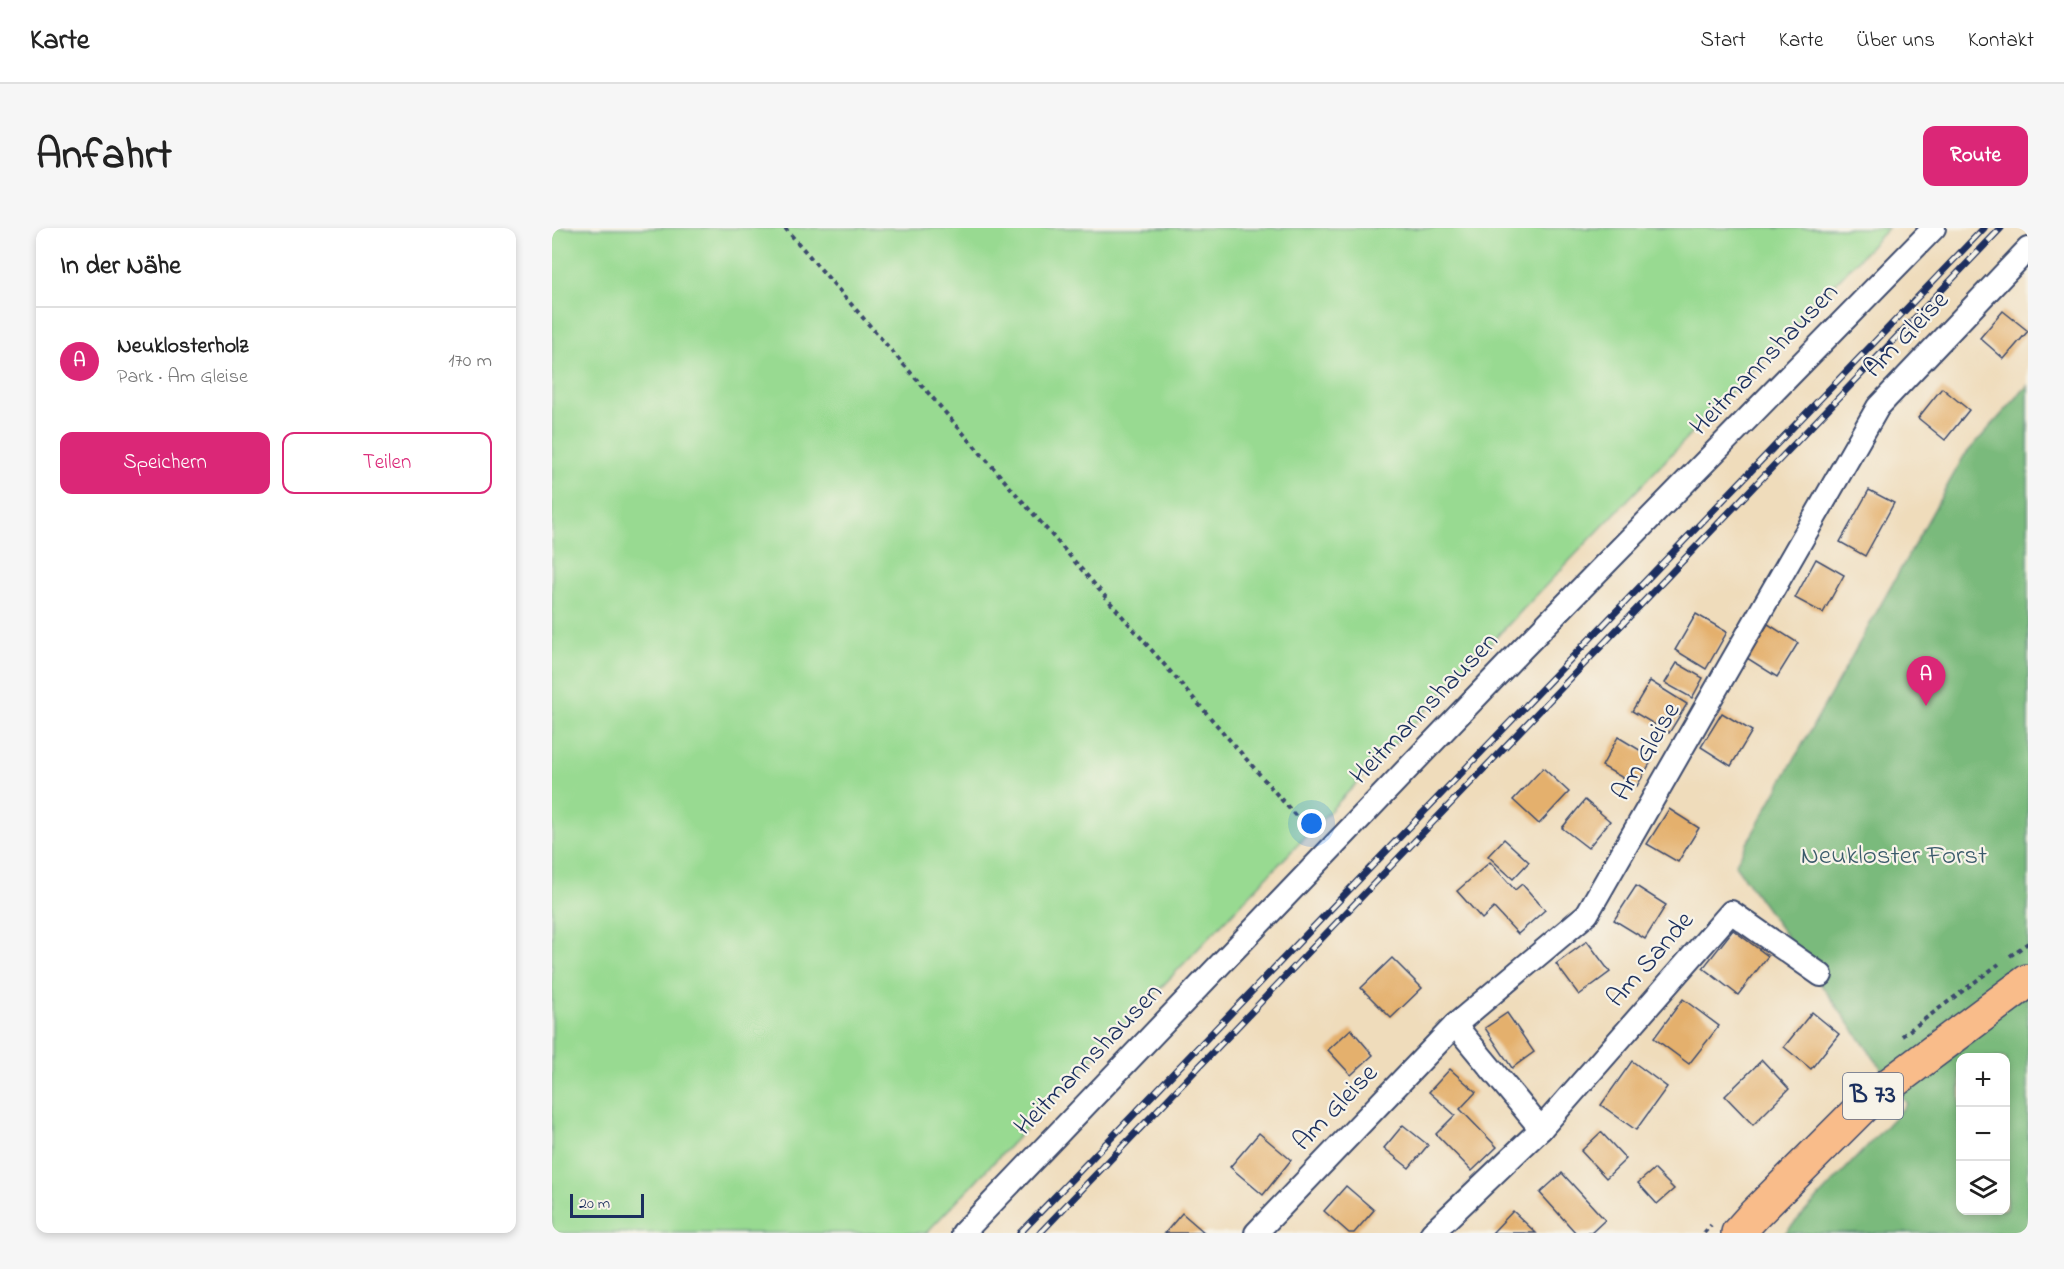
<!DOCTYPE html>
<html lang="de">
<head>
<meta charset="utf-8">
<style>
  :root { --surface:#fff; --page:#f6f6f6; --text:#222; --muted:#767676; --line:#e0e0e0; --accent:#db2777 }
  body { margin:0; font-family:"Indie Flower",sans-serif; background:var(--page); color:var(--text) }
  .controls { position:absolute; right:18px; bottom:18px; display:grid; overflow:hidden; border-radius:12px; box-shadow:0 3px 9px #0003 }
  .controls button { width:54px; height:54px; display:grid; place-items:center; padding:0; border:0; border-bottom:2px solid var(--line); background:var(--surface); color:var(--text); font:30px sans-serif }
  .scale { position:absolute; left:18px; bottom:15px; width:74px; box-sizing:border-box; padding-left:6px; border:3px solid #1b2f5e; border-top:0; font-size:16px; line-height:21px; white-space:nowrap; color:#1b2f5e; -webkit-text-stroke:4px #f7f3e8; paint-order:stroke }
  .you { position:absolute; left:760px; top:596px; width:21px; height:21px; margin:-15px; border:4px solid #fff; border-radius:50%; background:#1a73e8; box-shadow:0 0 0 9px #1a73e833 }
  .badge { display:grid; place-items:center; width:39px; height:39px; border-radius:50%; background:var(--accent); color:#fff; font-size:20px; font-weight:700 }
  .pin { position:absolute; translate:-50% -50px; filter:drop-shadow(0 2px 3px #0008) }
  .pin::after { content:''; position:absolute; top:32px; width:21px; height:18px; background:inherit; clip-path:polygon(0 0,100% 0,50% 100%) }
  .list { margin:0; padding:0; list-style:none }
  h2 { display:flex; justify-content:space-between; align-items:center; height:78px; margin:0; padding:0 24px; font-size:26px }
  h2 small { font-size:20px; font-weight:400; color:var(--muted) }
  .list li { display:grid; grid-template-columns:39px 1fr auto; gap:18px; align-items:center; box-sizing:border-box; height:108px; padding:0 24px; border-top:2px solid var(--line) }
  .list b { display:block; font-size:22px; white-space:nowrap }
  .list p { margin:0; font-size:20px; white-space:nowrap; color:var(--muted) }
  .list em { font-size:20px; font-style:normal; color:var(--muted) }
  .actions { display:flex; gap:12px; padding:18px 24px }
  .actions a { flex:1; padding:14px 0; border:2px solid var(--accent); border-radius:12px; text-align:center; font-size:21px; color:var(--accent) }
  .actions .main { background:var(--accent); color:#fff }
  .icon { flex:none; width:33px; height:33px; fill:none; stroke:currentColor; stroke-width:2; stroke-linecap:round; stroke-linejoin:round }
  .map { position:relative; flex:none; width:1476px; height:1005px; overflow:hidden; border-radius:12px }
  header { display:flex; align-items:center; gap:36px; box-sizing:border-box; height:84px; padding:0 30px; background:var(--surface); border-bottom:2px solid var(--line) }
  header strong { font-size:28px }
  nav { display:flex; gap:33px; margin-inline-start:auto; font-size:21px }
  .intro { display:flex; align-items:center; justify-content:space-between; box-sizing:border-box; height:144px; padding:0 36px }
  h1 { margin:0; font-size:42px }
  .button { padding:15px 27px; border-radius:12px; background:var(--accent); color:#fff; font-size:21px; font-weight:700 }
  main { display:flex; gap:36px; padding:0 36px }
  aside { flex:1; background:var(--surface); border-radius:12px; box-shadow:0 3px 9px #0003 }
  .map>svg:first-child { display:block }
  .green { fill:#98da91; stroke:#5a8478; stroke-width:1.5 }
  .forest { fill:#7aba7b; stroke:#4a746c; stroke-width:1.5; fill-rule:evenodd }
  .building { fill:#e4b06d }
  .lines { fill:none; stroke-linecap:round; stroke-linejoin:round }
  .street-casing { stroke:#3b496c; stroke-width:26 }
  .primary-casing { stroke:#3b496c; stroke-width:36 }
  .path { stroke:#3b496c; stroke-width:4; stroke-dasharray:4.5 4.5; stroke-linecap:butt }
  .street { stroke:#fff; stroke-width:22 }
  .primary { stroke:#f9bc8a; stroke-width:33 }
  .rail-casing { stroke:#1b2f5e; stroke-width:7 }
  .rail { stroke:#f7f3e8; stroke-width:4.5; stroke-dasharray:14; stroke-linecap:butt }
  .labels { text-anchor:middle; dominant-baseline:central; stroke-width:4.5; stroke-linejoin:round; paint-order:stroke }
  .shield { fill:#f7f3e8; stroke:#5d6a87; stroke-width:1.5 }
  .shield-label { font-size:26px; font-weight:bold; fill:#1b2f5e }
  .street-label { font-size:27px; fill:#1b2f5e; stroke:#f7f3e8 }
  .park-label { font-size:27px; fill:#3a5a6b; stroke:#f7f3e8 }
</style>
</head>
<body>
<header>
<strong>Karte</strong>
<nav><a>Start</a><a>Karte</a><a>Über uns</a><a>Kontakt</a></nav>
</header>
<div class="intro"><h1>Anfahrt</h1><a class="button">Route</a></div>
<main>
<aside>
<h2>In der Nähe<small></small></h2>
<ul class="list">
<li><span class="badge">A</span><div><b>Neuklosterholz</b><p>Park · Am Gleise</p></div><em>170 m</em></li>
</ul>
<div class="actions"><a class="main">Speichern</a><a>Teilen</a></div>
</aside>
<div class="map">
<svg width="1476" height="1005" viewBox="0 0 1476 1005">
  <rect width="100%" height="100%" fill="#f7f3e8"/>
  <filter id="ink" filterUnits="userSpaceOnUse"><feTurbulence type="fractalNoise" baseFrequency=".0167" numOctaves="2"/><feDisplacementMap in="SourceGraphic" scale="12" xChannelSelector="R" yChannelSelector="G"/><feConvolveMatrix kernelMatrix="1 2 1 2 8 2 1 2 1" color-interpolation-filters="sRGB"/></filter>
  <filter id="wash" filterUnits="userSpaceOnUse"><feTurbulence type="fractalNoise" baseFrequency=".008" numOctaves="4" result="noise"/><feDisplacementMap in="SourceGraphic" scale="24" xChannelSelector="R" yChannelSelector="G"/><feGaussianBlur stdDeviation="1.35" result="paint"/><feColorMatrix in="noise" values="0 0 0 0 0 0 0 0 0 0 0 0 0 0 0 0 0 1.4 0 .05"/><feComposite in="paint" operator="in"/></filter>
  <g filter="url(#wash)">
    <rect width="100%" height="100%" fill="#efdcbb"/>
    <polygon class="green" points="0,0 1336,0 374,1005 0,1005"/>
    <path class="forest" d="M1476 157V1005H1233L1355 876 1183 637 1412 228ZM1408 830H1454V982H1408Z"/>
    <g id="blocks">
      <g class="building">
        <polygon points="1451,83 1476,103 1452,131 1428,110"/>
        <polygon points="1390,160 1417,182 1393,212 1366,190"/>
        <polygon points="1317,262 1342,275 1313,328 1288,314"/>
        <polygon points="1264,331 1292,347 1271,385 1243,370"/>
        <polygon points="1144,386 1175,404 1154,441 1123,422"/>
        <polygon points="1216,396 1246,415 1225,449 1195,430"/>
        <polygon points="1125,435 1151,450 1140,470 1113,455"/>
        <polygon points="1098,453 1135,476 1117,505 1080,483"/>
        <polygon points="1170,485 1200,503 1179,538 1149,519"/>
        <polygon points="1066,509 1101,530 1085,558 1050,538"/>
        <polygon points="991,540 1017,564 987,596 961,572"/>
        <polygon points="1033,572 1058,593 1036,620 1010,600"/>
        <polygon points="1117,581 1147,600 1126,634 1095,616"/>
        <polygon points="952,611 977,634 961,651 936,628"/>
        <polygon points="938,634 963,662 970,656 993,682 966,706 942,680 930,691 905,663"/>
        <polygon points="1084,658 1114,677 1093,711 1062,692"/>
        <polygon points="1181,702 1216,728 1186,767 1151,740"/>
        <polygon points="1035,713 1058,744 1027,767 1004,736"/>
        <polygon points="840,730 870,760 839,790 809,760"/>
        <polygon points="1131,771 1167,798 1137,836 1102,810"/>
        <polygon points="1260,784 1287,806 1259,841 1232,819"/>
        <polygon points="955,785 982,824 960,840 933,800"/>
        <polygon points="799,801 821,827 799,847 776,822"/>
        <polygon points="1210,832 1237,861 1201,897 1173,868"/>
        <polygon points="1080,833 1115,859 1084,902 1049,877"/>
        <polygon points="898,841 924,864 908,881 945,919 920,943 884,906 903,887 877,864"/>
        <polygon points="851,897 876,917 857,940 832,920"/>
        <polygon points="1049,904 1074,931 1054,950 1029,923"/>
        <polygon points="707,905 739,932 711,967 678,939"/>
        <polygon points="1102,941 1122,961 1105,976 1086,955"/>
        <polygon points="1010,945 1053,992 1039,1005 1024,1005 988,965"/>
        <polygon points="794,958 822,982 802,1005 797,1005 772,983"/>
        <polygon points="961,983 984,1005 940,1005"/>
        <polygon points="630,985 653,1005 613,1005"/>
      </g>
    </g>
  </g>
  <g filter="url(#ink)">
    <use href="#blocks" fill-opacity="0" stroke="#3b496c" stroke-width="1.5"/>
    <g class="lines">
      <defs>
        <g id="street">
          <polyline points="903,797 989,901 1179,684 1269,747"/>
          <polyline points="411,1005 970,421 1382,0"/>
          <polyline points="704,1005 903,797 1035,686 1326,179 1476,21"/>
          <polyline points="880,1005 989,901"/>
        </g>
        <polyline id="primary" points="1186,1005 1202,987 1318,871 1476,753"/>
      </defs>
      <use href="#street" class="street-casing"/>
      <use href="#primary" class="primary-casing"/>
      <g class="path">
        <polyline points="233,0 762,609"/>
        <polyline points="1458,728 1476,715"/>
        <polyline points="1350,808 1447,736"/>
        <polyline points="1152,1005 1159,997"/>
      </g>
      <use href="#street" class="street"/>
      <use href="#primary" class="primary"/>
      <defs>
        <g id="rail">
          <polyline points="468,1005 1432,0"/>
          <polyline points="488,1005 1449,0"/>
        </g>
      </defs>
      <use href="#rail" class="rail-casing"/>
      <use href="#rail" class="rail"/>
    </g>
  </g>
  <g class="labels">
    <rect class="shield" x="1291" y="845" width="60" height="46" rx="4.5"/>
    <g class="shield-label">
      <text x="1321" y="868">B 73</text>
    </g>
    <g class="street-label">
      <text transform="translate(1355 107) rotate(-46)">Am Gleise</text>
      <text transform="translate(1213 132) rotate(-46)">Heitmannshausen</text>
      <text transform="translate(873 481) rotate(-46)">Heitmannshausen</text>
      <text transform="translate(1095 524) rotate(-60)">Am Gleise</text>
      <text transform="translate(1099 732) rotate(-49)">Am Sande</text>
      <text transform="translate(537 832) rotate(-46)">Heitmannshausen</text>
      <text transform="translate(784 880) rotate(-46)">Am Gleise</text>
    </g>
    <g class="park-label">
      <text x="1342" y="628">Neukloster Forst</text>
    </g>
  </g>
</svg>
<div class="controls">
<button>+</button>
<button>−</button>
<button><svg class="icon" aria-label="layers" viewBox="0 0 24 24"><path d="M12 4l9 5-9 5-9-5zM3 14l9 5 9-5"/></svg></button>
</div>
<div class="scale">20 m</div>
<div class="you"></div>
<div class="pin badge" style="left:1374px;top:478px">A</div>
</div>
</main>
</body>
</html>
